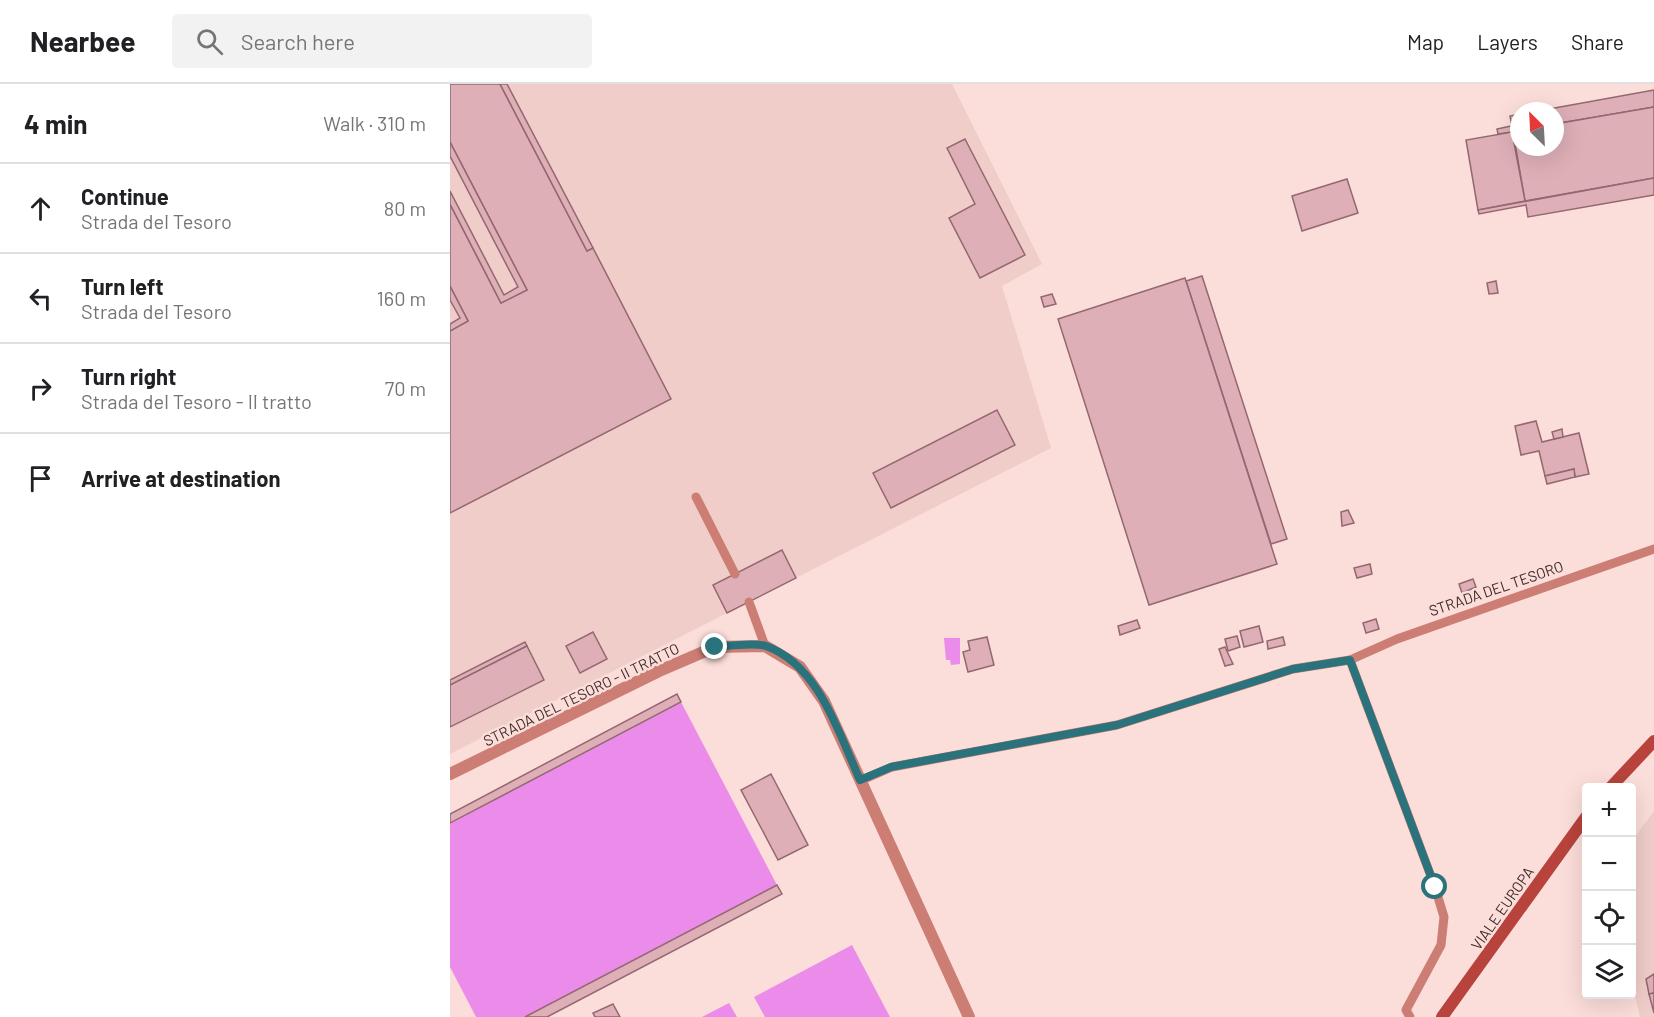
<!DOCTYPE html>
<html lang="en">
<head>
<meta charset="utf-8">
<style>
  :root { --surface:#fff; --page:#f2f2f2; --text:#202124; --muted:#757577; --line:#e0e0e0 }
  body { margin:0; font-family:Barlow,sans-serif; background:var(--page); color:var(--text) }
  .controls { position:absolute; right:18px; bottom:18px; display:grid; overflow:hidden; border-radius:6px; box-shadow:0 6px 24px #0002 }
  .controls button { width:54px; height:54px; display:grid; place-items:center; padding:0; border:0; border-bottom:2px solid var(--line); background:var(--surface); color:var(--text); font:30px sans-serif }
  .compass { position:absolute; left:1060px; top:18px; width:54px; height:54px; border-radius:50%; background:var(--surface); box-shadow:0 6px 24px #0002; rotate:336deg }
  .stop { position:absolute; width:18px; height:18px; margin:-14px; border:4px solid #2a737c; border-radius:50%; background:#fff }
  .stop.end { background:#2a737c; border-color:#fff; box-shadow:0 2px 6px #0008 }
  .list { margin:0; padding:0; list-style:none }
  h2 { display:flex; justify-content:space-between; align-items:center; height:78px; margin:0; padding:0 24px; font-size:26px }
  h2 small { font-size:20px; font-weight:400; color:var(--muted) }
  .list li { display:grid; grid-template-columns:39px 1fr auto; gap:18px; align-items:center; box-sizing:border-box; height:90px; padding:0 24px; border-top:2px solid var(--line) }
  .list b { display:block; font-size:22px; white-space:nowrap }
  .list p { margin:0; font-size:20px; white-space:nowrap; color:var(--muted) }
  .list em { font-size:20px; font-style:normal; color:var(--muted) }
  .icon { flex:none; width:33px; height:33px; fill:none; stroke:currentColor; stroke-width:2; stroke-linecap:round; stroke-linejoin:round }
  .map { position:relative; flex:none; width:1204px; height:933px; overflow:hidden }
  header { display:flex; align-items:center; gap:36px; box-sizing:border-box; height:84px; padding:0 30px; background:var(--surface); border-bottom:2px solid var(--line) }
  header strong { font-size:28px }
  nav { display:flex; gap:33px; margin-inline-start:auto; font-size:21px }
  .search { width:420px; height:54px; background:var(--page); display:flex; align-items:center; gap:15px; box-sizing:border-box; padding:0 21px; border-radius:6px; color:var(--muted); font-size:22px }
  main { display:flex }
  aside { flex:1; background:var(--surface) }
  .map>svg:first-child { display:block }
  .built { fill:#f0cdc8 }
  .water { fill:#eb8ceb }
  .building { fill:#deafb7; stroke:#936870; stroke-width:1.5 }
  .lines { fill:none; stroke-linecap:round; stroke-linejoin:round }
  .service { stroke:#cc7d74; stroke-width:9 }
  .minor { stroke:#cc7d74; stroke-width:12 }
  .secondary { stroke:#b8433c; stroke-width:12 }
  .route { stroke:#2a737c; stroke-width:8 }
  .labels { text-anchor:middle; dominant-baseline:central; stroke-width:5; stroke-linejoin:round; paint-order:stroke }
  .street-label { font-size:15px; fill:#3f2c2a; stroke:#fbddd9 }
</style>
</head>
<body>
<header>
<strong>Nearbee</strong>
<div class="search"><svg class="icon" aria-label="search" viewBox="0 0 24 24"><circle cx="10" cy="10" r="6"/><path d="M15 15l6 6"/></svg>Search here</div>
<nav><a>Map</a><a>Layers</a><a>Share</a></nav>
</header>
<main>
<aside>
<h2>4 min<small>Walk · 310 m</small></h2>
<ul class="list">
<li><svg class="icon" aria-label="ahead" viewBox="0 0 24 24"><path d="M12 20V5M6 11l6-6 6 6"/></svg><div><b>Continue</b><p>Strada del Tesoro</p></div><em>80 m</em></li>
<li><svg class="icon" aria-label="left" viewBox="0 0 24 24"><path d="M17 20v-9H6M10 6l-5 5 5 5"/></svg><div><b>Turn left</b><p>Strada del Tesoro</p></div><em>160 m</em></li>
<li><svg class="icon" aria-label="right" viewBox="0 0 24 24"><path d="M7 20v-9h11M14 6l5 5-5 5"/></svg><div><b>Turn right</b><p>Strada del Tesoro - II tratto</p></div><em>70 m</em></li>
<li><svg class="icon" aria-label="arrive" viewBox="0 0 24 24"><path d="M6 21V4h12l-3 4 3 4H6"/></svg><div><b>Arrive at destination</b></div></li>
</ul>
</aside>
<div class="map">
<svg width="1204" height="933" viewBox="0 0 1204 933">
  <rect width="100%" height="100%" fill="#fbddd9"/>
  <g class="built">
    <polygon points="0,0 502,0 592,180 552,202 601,364 0,670"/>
    <polygon points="1204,727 1204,933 1190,933 1182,899 1182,757"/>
  </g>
  <g class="water">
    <polygon points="494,554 510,554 510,580 501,581 500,576 496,576"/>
    <polygon points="231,618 327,801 75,933 26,933 0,883 0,739"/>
    <polygon points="402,861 440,933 315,933 304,913"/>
    <polygon points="279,919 287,933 252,933"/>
  </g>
  <g class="building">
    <polygon points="0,0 50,0 137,167 143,164 221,315 0,429 0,247 18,237 0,202 0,120 51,219 77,206 0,58"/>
    <polygon points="50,0 57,0 143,164 137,167"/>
    <polygon points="1204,6 1204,23 1105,40 1105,27 1088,27"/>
    <polygon points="1204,23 1204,94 1075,117 1063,48 1069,47 1069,63 1105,63 1105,40"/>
    <polygon points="1069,30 1069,47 1063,48 1060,32"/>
    <polygon points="1061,42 1062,48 1048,50 1047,45"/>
    <polygon points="1062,48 1075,117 1028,126 1016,56"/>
    <polygon points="515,55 575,171 530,194 499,134 525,120 497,64"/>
    <polygon points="0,58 77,206 51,219 0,120 0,107 54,211 68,203 0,72"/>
    <polygon points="1204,94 1204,111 1078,133 1076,121 1029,130 1028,126"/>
    <polygon points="897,95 908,129 852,147 842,112"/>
    <polygon points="752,192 837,455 821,460 736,197"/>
    <polygon points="735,194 827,480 699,521 608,235"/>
    <polygon points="1046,197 1048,209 1039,210 1037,199"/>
    <polygon points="0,202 18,237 0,247 0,240 10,234 0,216"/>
    <polygon points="602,210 606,220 594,223 591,213"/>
    <polygon points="547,326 565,361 441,424 423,389"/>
    <polygon points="1086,337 1092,358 1129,349 1139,390 1125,393 1124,385 1095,392 1089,367 1071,371 1065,342"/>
    <polygon points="1112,345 1113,353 1104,355 1102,348"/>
    <polygon points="1124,385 1125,393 1097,400 1095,392"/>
    <polygon points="898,426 904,439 892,442 891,428"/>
    <polygon points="332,466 346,494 277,529 263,501"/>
    <polygon points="920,480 922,490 907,494 904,484"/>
    <polygon points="1023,495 1026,503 1012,509 1009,500"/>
    <polygon points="926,535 929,545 916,549 913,539"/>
    <polygon points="687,536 690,544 670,551 668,542"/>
    <polygon points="809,542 813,558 794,563 790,547"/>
    <polygon points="143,548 157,575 130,589 116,562"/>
    <polygon points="787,552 790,563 778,567 775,555"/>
    <polygon points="537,553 544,581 518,588 513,568 520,566 518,557"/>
    <polygon points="833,553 835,561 818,565 817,557"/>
    <polygon points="75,558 77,562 0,601 0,596"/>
    <polygon points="77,562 94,596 0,643 0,601"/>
    <polygon points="775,563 783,580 775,582 769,565"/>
    <polygon points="227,610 231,618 0,739 0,730"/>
    <polygon points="321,690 358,761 328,776 291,706"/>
    <polygon points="327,801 332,810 97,933 75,933"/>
    <polygon points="1204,890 1204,909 1199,910 1196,895"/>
    <polygon points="1204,909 1204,929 1199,910"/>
    <polygon points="163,920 170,933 145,933 143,929"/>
  </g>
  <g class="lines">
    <g class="service">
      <polyline points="246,413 285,490"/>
      <polyline points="299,518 315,562"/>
      <polyline points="900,576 985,803 994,833 991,861 956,926 960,933"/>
      <polyline points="410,697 442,683 667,641 843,585 900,576 947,555 1204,465"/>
    </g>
    <polyline class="minor" points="0,690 209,587 265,563 315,562 350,583 374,617 519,933"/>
    <g class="secondary">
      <polyline points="1160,704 1204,657"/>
      <polyline points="992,933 1136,733"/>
    </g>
  </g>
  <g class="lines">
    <path class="route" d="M265 563C279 562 303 558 316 562 369 581 389 650 410 696L441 683 667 641 843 585 900 576 985 803"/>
  </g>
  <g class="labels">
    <g class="street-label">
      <text transform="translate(1046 504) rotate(-19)">STRADA DEL TESORO</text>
      <text transform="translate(131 610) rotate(-26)">STRADA DEL TESORO - II TRATTO</text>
      <text transform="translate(1052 824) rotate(-55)">VIALE EUROPA</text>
    </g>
  </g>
</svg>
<div class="controls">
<button>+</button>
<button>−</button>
<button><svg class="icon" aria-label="locate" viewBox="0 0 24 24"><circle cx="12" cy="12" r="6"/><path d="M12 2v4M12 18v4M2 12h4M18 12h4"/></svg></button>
<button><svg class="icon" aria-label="layers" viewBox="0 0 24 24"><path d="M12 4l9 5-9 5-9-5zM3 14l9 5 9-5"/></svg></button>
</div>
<svg class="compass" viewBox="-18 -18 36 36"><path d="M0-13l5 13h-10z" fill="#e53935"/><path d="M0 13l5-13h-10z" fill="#757577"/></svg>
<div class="stop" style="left:985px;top:803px"></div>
<div class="stop end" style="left:265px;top:563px"></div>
</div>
</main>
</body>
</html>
